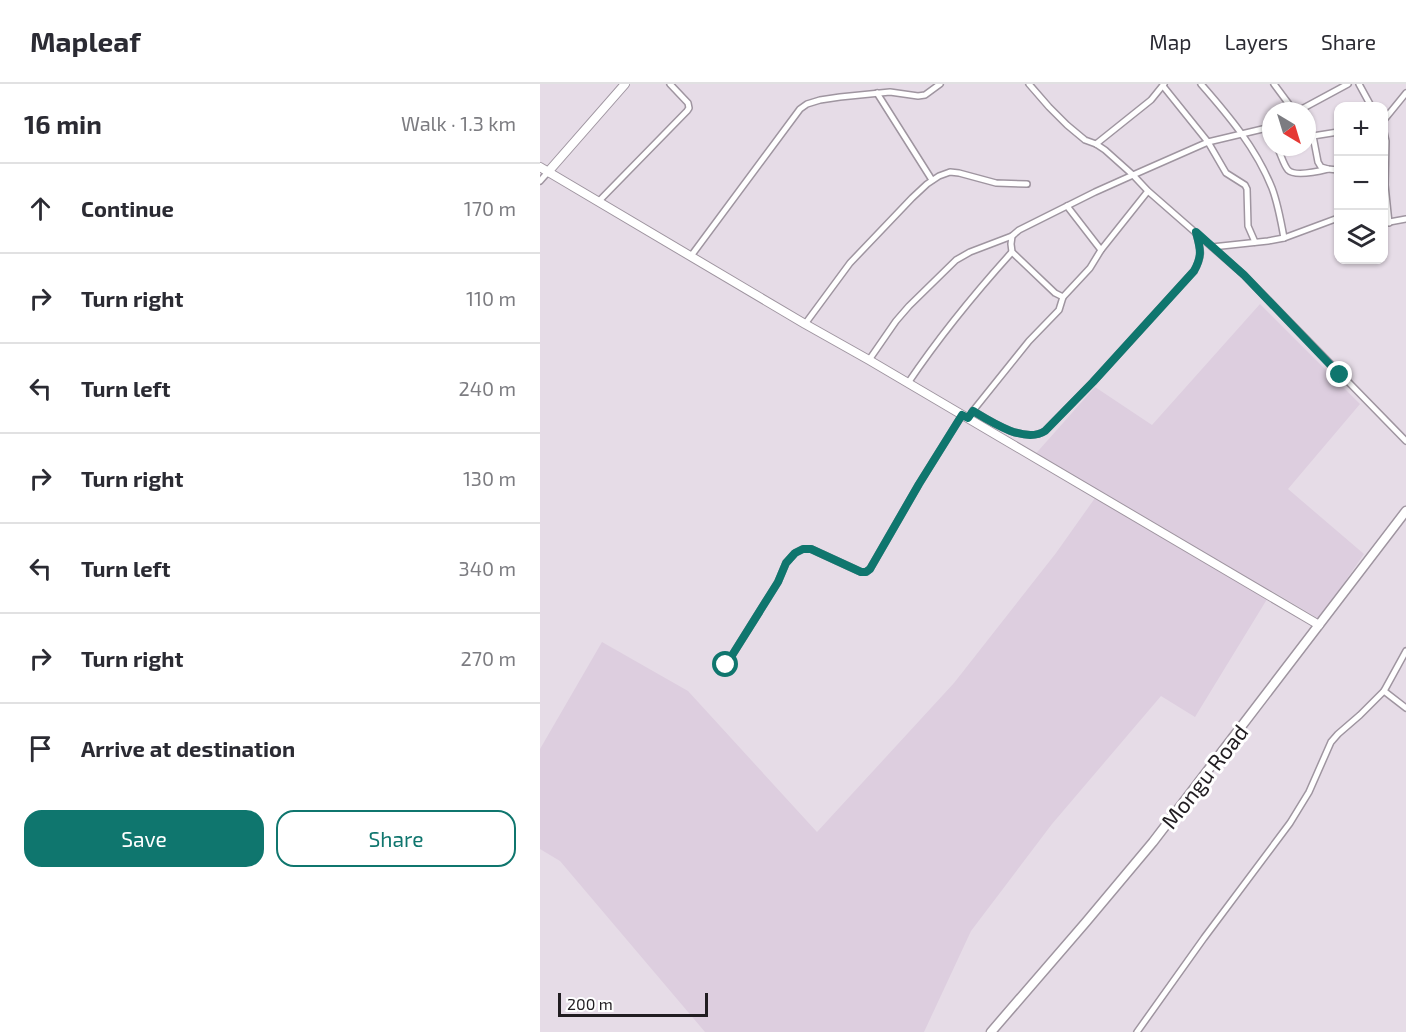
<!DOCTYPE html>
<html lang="en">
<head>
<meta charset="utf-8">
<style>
  :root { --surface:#fff; --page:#f2f2f3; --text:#2b2b33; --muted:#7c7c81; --line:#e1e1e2; --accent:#0f766e }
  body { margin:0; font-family:"Exo 2",sans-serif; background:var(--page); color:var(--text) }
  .controls { position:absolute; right:18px; top:18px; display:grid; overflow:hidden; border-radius:12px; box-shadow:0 2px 4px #0004 }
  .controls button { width:54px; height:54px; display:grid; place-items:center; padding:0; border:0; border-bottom:2px solid var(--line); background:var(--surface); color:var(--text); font:30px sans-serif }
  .compass { position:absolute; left:722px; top:18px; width:54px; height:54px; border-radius:50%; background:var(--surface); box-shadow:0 2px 4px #0004; rotate:142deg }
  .scale { position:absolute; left:18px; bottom:15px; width:150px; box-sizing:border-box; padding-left:6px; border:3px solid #211d21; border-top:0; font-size:16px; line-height:21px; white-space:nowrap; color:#211d21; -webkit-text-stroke:4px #fff; paint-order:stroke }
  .stop { position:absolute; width:18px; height:18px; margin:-14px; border:4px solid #0f766e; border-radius:50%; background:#fff }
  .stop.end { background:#0f766e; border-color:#fff; box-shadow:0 2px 6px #0008 }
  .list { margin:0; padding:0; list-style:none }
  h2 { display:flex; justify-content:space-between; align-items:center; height:78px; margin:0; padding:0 24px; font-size:26px }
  h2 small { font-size:20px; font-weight:400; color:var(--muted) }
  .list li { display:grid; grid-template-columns:39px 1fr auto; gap:18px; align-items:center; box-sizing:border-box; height:90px; padding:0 24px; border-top:2px solid var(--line) }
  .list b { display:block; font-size:22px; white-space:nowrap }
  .list em { font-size:20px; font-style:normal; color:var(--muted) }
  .actions { display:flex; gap:12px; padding:18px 24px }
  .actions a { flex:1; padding:14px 0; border:2px solid var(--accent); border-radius:18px; text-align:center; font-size:21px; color:var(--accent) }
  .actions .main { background:var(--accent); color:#fff }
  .icon { flex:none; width:33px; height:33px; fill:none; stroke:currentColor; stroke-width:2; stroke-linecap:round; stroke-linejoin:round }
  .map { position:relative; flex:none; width:866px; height:948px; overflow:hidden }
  header { display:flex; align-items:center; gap:36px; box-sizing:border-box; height:84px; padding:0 30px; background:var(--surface); border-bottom:2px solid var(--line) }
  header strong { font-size:28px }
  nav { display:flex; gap:33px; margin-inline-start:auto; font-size:21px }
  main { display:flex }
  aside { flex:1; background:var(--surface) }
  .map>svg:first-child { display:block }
  .built { fill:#ddcedf }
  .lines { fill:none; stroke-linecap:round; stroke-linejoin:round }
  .street-casing { stroke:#9f95a0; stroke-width:8 }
  .secondary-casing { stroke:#9f95a0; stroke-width:10 }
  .primary-casing { stroke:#9f95a0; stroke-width:11 }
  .street { stroke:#fff; stroke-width:5 }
  .secondary { stroke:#fff; stroke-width:8 }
  .primary { stroke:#fff; stroke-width:8 }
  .route { stroke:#0f766e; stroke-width:8 }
  .labels { text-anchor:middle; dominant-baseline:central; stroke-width:6; stroke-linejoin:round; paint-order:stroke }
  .street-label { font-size:22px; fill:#211d21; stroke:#fff }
</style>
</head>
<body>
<header>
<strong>Mapleaf</strong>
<nav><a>Map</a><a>Layers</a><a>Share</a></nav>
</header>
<main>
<aside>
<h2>16 min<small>Walk · 1.3 km</small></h2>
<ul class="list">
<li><svg class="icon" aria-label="ahead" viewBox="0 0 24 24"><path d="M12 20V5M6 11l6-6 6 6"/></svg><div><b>Continue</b></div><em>170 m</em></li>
<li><svg class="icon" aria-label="right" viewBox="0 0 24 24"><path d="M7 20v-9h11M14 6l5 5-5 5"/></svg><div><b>Turn right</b></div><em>110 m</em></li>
<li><svg class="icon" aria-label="left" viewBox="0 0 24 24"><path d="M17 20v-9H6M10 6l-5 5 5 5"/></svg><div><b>Turn left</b></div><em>240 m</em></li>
<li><svg class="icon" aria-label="right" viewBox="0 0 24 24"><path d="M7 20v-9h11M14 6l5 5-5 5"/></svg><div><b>Turn right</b></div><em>130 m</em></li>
<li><svg class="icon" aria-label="left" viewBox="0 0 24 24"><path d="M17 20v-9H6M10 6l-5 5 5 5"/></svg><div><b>Turn left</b></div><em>340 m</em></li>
<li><svg class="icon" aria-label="right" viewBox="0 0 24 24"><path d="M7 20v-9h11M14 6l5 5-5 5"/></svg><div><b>Turn right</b></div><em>270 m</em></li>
<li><svg class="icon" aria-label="arrive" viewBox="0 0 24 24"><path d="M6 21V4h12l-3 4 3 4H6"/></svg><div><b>Arrive at destination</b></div></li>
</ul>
<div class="actions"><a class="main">Save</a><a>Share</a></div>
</aside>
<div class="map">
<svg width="866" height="948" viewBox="0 0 866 948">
  <rect width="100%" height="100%" fill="#e6dce7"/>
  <polygon class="built" points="720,220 820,320 748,405 824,470 779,535 732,507 655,633 621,612 512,740 431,847 384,948 165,948 20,777 0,765 0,665 62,558 148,607 277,748 414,599 516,469 555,414 491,375 555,303 612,341"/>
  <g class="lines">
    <defs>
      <g id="street">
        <polyline points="489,0 509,23 527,41 545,56 556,60 565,66 593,91 668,58 731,43"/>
        <path d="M661 0C689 32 716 64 732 104 738 120 741 137 744 154"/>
        <polyline points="734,0 754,27"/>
        <polyline points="819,0 831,22"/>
        <polyline points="623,2 668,58 686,89 705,101 707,105 708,142 715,158"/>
        <polyline points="337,9 392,96"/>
        <polyline points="758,27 808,0"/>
        <polyline points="767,34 773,52 798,48"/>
        <polyline points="844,36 866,9"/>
        <polyline points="844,48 846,57 845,101 849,139"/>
        <polyline points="773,52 778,78 781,83 788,85 798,86"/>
        <polyline points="556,60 611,16 624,0"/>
        <path d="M737 63C741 70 743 80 748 86 755 93 780 87 788 85"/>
        <polyline points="0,97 8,88"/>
        <polyline points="608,107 561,166 550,184 523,213 515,209 472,168 471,160 472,152 479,146 555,108 593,91 608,107 672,163 728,157 744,154 798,134"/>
        <polyline points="59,117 147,27 149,24 148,19 130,0"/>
        <polyline points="527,122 561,166"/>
        <polyline points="844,139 866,135"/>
        <polyline points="672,163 704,191 866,357"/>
        <polyline points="151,172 260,25 267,20 280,16 300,13 350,8 378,12 385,11 400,0"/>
        <polyline points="265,240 310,179 372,114 387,100 399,92 410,88 419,89 456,99 487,100"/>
        <polyline points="329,276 356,237 369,222 416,176 430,168 472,152"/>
        <path d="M368 299C399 253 435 209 472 168"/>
        <path d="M433 327C451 338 485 360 505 347L553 298 654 187C663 171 661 166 656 149"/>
        <polyline points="432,328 489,257 519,226 523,213"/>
        <polyline points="186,581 238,498 246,479 255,469 263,465 271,465 321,488 326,488 330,485 379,400 422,331"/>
        <polyline points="844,607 866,624"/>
        <polyline points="597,948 664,854 750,739 769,708 791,658 798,650 820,631 844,607 866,567"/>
      </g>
      <g id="secondary">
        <polyline points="0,83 265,240 329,276 779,541"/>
        <polyline points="8,88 85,0"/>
      </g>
      <polyline id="primary" points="451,948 546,838 613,758 866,427"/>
    </defs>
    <use href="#street" class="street-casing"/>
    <use href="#secondary" class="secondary-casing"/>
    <use href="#primary" class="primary-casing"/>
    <use href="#street" class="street"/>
    <use href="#secondary" class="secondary"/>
    <use href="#primary" class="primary"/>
  </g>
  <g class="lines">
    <path class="route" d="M186 581 238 498 246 479 255 469 263 465H271L321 488H326L330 485 379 400 422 331 428 334 433 327C451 338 485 360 505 347L553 298 654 187C663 171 660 164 656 148L704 191 800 291"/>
  </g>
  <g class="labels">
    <g class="street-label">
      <text transform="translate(664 692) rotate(-52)">Mongu Road</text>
    </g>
  </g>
</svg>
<div class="controls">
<button>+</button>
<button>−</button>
<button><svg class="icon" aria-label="layers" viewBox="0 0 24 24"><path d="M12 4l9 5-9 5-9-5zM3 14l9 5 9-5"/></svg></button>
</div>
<svg class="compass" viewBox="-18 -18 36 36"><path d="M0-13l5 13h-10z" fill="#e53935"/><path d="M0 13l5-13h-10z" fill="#7c7c81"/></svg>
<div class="scale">200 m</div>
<div class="stop" style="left:186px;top:581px"></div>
<div class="stop end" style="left:800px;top:291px"></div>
</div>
</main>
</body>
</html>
